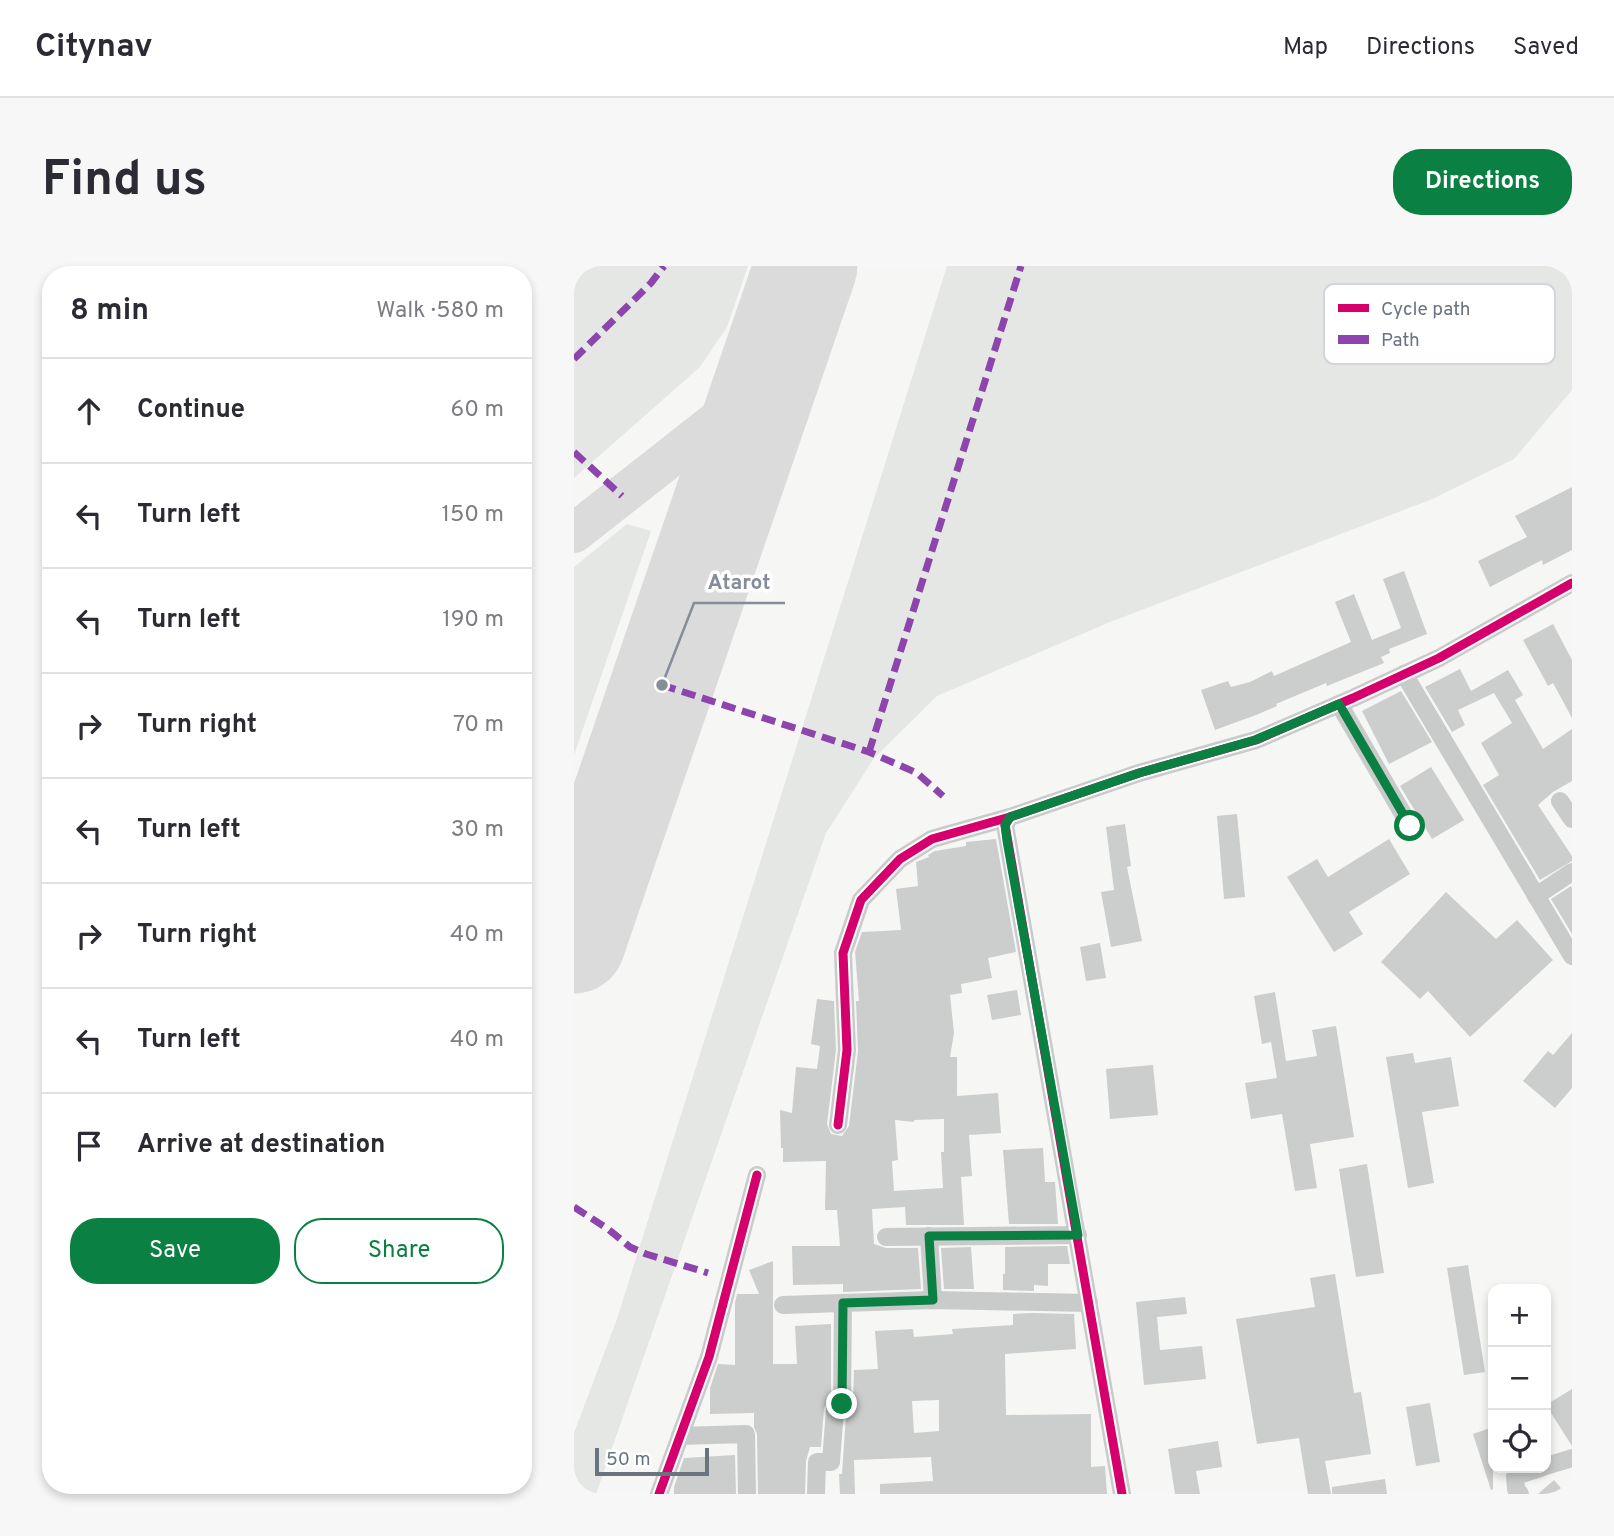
<!DOCTYPE html>
<html lang="en">
<head>
<meta charset="utf-8">
<style>
  :root { --surface:#fff; --page:#f7f7f7; --text:#2b2b33; --muted:#7c7c81; --line:#e1e1e2; --accent:#0b8043 }
  body { margin:0; font-family:Overpass,sans-serif; background:var(--page); color:var(--text) }
  .controls { position:absolute; right:21px; bottom:21px; display:grid; overflow:hidden; border-radius:14px; box-shadow:0 4px 10px #0003 }
  .controls button { width:63px; height:63px; display:grid; place-items:center; padding:0; border:0; border-bottom:2px solid var(--line); background:var(--surface); color:var(--text); font:35px sans-serif }
  .scale { position:absolute; left:21px; bottom:18px; width:114px; box-sizing:border-box; padding-left:7px; border:4px solid #6a7481; border-top:0; font-size:19px; line-height:24px; white-space:nowrap; color:#6a7481; -webkit-text-stroke:5px #fff; paint-order:stroke }
  .stop { position:absolute; width:21px; height:21px; margin:-16px; border:5px solid #0b8043; border-radius:50%; background:#fff }
  .stop.end { background:#0b8043; border-color:#fff; box-shadow:0 2px 7px #0008 }
  .list { margin:0; padding:0; list-style:none }
  h2 { display:flex; justify-content:space-between; align-items:center; height:91px; margin:0; padding:0 28px; font-size:30px }
  h2 small { font-size:23px; font-weight:400; color:var(--muted) }
  .list li { display:grid; grid-template-columns:46px 1fr auto; gap:21px; align-items:center; box-sizing:border-box; height:105px; padding:0 28px; border-top:2px solid var(--line) }
  .list b { display:block; font-size:26px; white-space:nowrap }
  .list em { font-size:23px; font-style:normal; color:var(--muted) }
  .actions { display:flex; gap:14px; padding:21px 28px }
  .actions a { flex:1; padding:16px 0; border:2px solid var(--accent); border-radius:28px; text-align:center; font-size:24px; color:var(--accent) }
  .actions .main { background:var(--accent); color:#fff }
  .icon { flex:none; width:38px; height:38px; fill:none; stroke:currentColor; stroke-width:2; stroke-linecap:round; stroke-linejoin:round }
  .map { position:relative; flex:none; width:998px; height:1228px; overflow:hidden; border-radius:28px }
  header { display:flex; align-items:center; gap:42px; box-sizing:border-box; height:98px; padding:0 35px; background:var(--surface); border-bottom:2px solid var(--line) }
  header strong { font-size:33px }
  nav { display:flex; gap:38px; margin-inline-start:auto; font-size:24px }
  .intro { display:flex; align-items:center; justify-content:space-between; box-sizing:border-box; height:168px; padding:0 42px }
  h1 { margin:0; font-size:49px }
  .button { padding:18px 32px; border-radius:28px; background:var(--accent); color:#fff; font-size:24px; font-weight:700 }
  main { display:flex; gap:42px; padding:0 42px }
  aside { flex:1; background:var(--surface); border-radius:28px; box-shadow:0 4px 10px #0003 }
  .map>svg:first-child { display:block }
  .green { fill:#e4e7e3 }
  .lines { fill:none; stroke-linecap:round; stroke-linejoin:round }
  .taxiway { stroke:#dbdbdb; stroke-width:40 }
  .runway { stroke:#dbdbdb; stroke-width:103 }
  .building { fill:#cccdcd; fill-rule:evenodd }
  .minor { stroke:#c9caca; stroke-width:18 }
  .quiet { stroke:#8e44ad; stroke-width:7; stroke-dasharray:14 7; stroke-linecap:butt }
  .cycleway-casing { stroke:#fff; stroke-width:13 }
  .cycleway { stroke:#d6006c; stroke-width:9 }
  .route { stroke:#0b8043; stroke-width:9 }
  .key { fill:#fff; stroke:#d2d5d9; stroke-width:2 }
  .key-label { font-size:19px; fill:#6a7481 }
  .leader { fill:none; stroke:#858d98; stroke-width:2.5 }
  .callout-dot { fill:#858d98; stroke:#fff; stroke-width:2.5 }
  .callout-label { font-size:21px; text-anchor:middle; font-weight:bold; fill:#858d98; stroke:#fff; stroke-width:7; stroke-linejoin:round; paint-order:stroke }
</style>
</head>
<body>
<header>
<strong>Citynav</strong>
<nav><a>Map</a><a>Directions</a><a>Saved</a></nav>
</header>
<div class="intro"><h1>Find us</h1><a class="button">Directions</a></div>
<main>
<aside>
<h2>8 min<small>Walk · 580 m</small></h2>
<ul class="list">
<li><svg class="icon" aria-label="ahead" viewBox="0 0 24 24"><path d="M12 20V5M6 11l6-6 6 6"/></svg><div><b>Continue</b></div><em>60 m</em></li>
<li><svg class="icon" aria-label="left" viewBox="0 0 24 24"><path d="M17 20v-9H6M10 6l-5 5 5 5"/></svg><div><b>Turn left</b></div><em>150 m</em></li>
<li><svg class="icon" aria-label="left" viewBox="0 0 24 24"><path d="M17 20v-9H6M10 6l-5 5 5 5"/></svg><div><b>Turn left</b></div><em>190 m</em></li>
<li><svg class="icon" aria-label="right" viewBox="0 0 24 24"><path d="M7 20v-9h11M14 6l5 5-5 5"/></svg><div><b>Turn right</b></div><em>70 m</em></li>
<li><svg class="icon" aria-label="left" viewBox="0 0 24 24"><path d="M17 20v-9H6M10 6l-5 5 5 5"/></svg><div><b>Turn left</b></div><em>30 m</em></li>
<li><svg class="icon" aria-label="right" viewBox="0 0 24 24"><path d="M7 20v-9h11M14 6l5 5-5 5"/></svg><div><b>Turn right</b></div><em>40 m</em></li>
<li><svg class="icon" aria-label="left" viewBox="0 0 24 24"><path d="M17 20v-9H6M10 6l-5 5 5 5"/></svg><div><b>Turn left</b></div><em>40 m</em></li>
<li><svg class="icon" aria-label="arrive" viewBox="0 0 24 24"><path d="M6 21V4h12l-3 4 3 4H6"/></svg><div><b>Arrive at destination</b></div></li>
</ul>
<div class="actions"><a class="main">Save</a><a>Share</a></div>
</aside>
<div class="map">
<svg width="998" height="1228" viewBox="0 0 998 1228">
  <rect width="100%" height="100%" fill="#f6f6f5"/>
  <g class="green">
    <polygon points="0,0 174,0 153,61 126,101 0,212"/>
    <polygon points="373,0 998,0 998,124 940,193 856,234 536,356 363,430 300,492 252,567 22,1228 0,1228 0,1167 43,1053"/>
    <polygon points="53,258 77,265 0,489 0,301"/>
  </g>
  <g class="lines">
    <polyline class="taxiway" points="0,267 191,117"/>
    <polyline class="runway" points="0,676 232,0"/>
  </g>
  <g class="building">
    <polygon points="998,221 998,284 969,299 968,294 916,321 904,295 953,271 941,250"/>
    <polygon points="830,305 853,368 815,383 816,387 807,391 810,397 753,420 752,417 702,438 703,440 682,449 641,464 627,424 654,415 657,421 676,416 698,405 700,410 777,376 761,336 780,328 798,374 827,362 809,313"/>
    <polygon points="979,358 998,394 998,452 979,417 974,420 949,374"/>
    <polygon points="886,403 897,425 934,404 949,429 941,434 969,483 998,463 998,515 979,526 964,539 998,590 998,595 966,614 909,519 925,509 907,477 938,457 920,427 884,444 891,459 878,466 851,421"/>
    <polygon points="827,425 858,476 815,498 788,445"/>
    <polygon points="857,501 890,554 858,573 826,520"/>
    <polygon points="663,548 671,631 650,633 643,550"/>
    <polygon points="551,558 557,600 553,601 568,675 537,681 527,626 540,624 532,561"/>
    <path d="M422 573 442 686 414 692 418 712 387 718 388 727 376 729 380 767 376 791H383V830L424 827 427 867 395 869 398 910 387 911 390 959H332L331 941 298 943 300 978 312 982H344L347 1023 269 1026V1018L219 1019 218 980H266L263 944H251L252 895 209 896V882H207L206 844 218 847 222 801 243 803 246 780 237 778 243 733 260 735 262 784 253 858 257 868 268 870 275 860 284 785 282 735H285L281 686 288 666 327 664 322 623 344 620 342 596 355 591 354 589 361 585 392 580V576ZM370 853V886H367L369 922 320 925 318 895 324 894 321 854 340 856V854Z"/>
    <polygon points="815,573 836,608 775,646 789,668 760,686 713,611 743,593 754,611"/>
    <polygon points="997,620 998,622 998,668 977,633"/>
    <polygon points="872,626 922,673 943,654 979,694 896,771 854,725 846,733 807,696"/>
    <polygon points="526,677 532,712 512,715 506,681"/>
    <polygon points="443,724 447,749 418,754 413,729"/>
    <polygon points="701,726 712,795 743,790 738,764 762,760 780,871 736,878 743,922 721,925 708,848 677,853 671,817 703,812 697,776 688,778 680,730"/>
    <polygon points="998,767 998,822 981,842 949,815 974,785 979,789"/>
    <polygon points="839,787 841,797 877,791 885,840 848,846 860,917 834,922 812,791"/>
    <polygon points="579,799 584,849 536,853 532,803"/>
    <polygon points="469,882 471,916 481,916 484,958 435,958 429,884"/>
    <polygon points="793,898 810,1007 782,1011 765,903"/>
    <polygon points="493,980 496,998 474,998 474,1020 460,1019 460,1025 429,1024 429,1008 431,1008 431,981"/>
    <polygon points="397,981 400,1023 370,1023 367,982"/>
    <polygon points="199,995 199,1098 223,1098 221,1060 257,1058 257,1132 250,1142 247,1181 236,1181 232,1195 231,1228 184,1228 183,1168 180,1161 180,1147 136,1148 136,1122 144,1098 161,1099 161,1037 163,1028 185,1028 175,1004"/>
    <polygon points="894,999 911,1106 890,1109 873,1002"/>
    <polygon points="761,1008 780,1127 787,1126 797,1188 751,1195 757,1228 734,1228 725,1172 683,1178 662,1053 741,1041 736,1012"/>
    <polygon points="611,1031 613,1048 583,1051 586,1084 628,1080 632,1113 570,1119 562,1036"/>
    <path d="M459 1047 500 1048 502 1083 431 1088 432 1149 517 1148V1201L531 1200 533 1228H306V1218L359 1215 357 1191 280 1194 281 1228H266L265 1208H268L272 1149 278 1144 279 1138 280 1104 304 1103 301 1065 339 1063 340 1071 379 1068 378 1063 439 1059V1048ZM365 1134V1165L340 1167 338 1135Z"/>
    <polygon points="998,1123 998,1180 972,1139"/>
    <polygon points="856,1137 866,1196 842,1200 832,1141"/>
    <polygon points="919,1161 919,1223 917,1224 899,1168"/>
    <polygon points="644,1175 648,1201 622,1205 626,1228 601,1228 594,1183"/>
    <polygon points="161,1189 162,1228 100,1228 100,1221 110,1192"/>
    <polygon points="811,1213 813,1228 758,1228 758,1221"/>
    <polygon points="980,1214 992,1228 964,1228"/>
  </g>
  <g class="lines">
    <g class="minor">
      <polyline points="830,408 998,690"/>
      <polyline points="765,438 836,560"/>
      <polyline points="986,535 998,553"/>
      <polyline points="962,630 998,606"/>
      <polyline points="264,859 273,784 269,687 287,634 326,593 358,573 436,551"/>
      <polyline points="355,970 359,1034"/>
      <polyline points="312,971 504,969"/>
      <polyline points="209,1039 359,1034 515,1037"/>
      <polyline points="106,1170 172,1168 173,1228"/>
      <polyline points="972,1200 998,1192"/>
      <polyline points="85,1228 135,1091 183,909"/>
      <polyline points="242,1228 243,1196 257,1196 261,1143 268,1138 269,1037"/>
      <polyline points="548,1228 431,559 436,551 565,507 682,474 779,432 865,392 998,317"/>
      <polyline points="946,1228 942,1223 941,1210 967,1202"/>
    </g>
    <g class="quiet">
      <polyline points="0,93 77,17 90,0"/>
      <polyline points="0,186 48,230"/>
      <polyline points="88,419 295,486 343,507 369,530"/>
      <polyline points="295,486 447,0"/>
      <polyline points="0,941 34,963 56,981 72,988 134,1007"/>
    </g>
    <defs>
      <g id="cycleway">
        <polyline points="264,859 273,784 269,687 287,634 326,593 358,573 436,551"/>
        <polyline points="85,1228 135,1091 183,909"/>
        <polyline points="548,1228 431,559 436,551 565,507 682,474 779,432 865,392 998,317"/>
      </g>
    </defs>
    <use href="#cycleway" class="cycleway-casing"/>
    <use href="#cycleway" class="cycleway"/>
  </g>
  <g class="lines">
    <polyline class="route" points="268,1138 269,1037 359,1034 355,970 504,969 433,575 431,559 436,551 565,507 681,474 765,438 836,560"/>
  </g>
  <rect x="750" y="18" width="231" height="80" rx="10" class="key"/>
  <rect x="764" y="38" width="31" height="8" fill="#d6006c"/>
  <rect x="764" y="69" width="31" height="9" fill="#8e44ad"/>
  <g class="key-label">
    <text x="807" y="49">Cycle path</text>
    <text x="807" y="80">Path</text>
  </g>
  <path class="leader" d="M88 419L120 337H211"/>
  <circle class="callout-dot" cx="88" cy="419" r="7"/>
  <g class="callout-label">
    <text x="165" y="323">Atarot</text>
  </g>
</svg>
<div class="controls">
<button>+</button>
<button>−</button>
<button><svg class="icon" aria-label="locate" viewBox="0 0 24 24"><circle cx="12" cy="12" r="6"/><path d="M12 2v4M12 18v4M2 12h4M18 12h4"/></svg></button>
</div>
<div class="scale">50 m</div>
<div class="stop" style="left:836px;top:560px"></div>
<div class="stop end" style="left:268px;top:1138px"></div>
</div>
</main>
</body>
</html>
